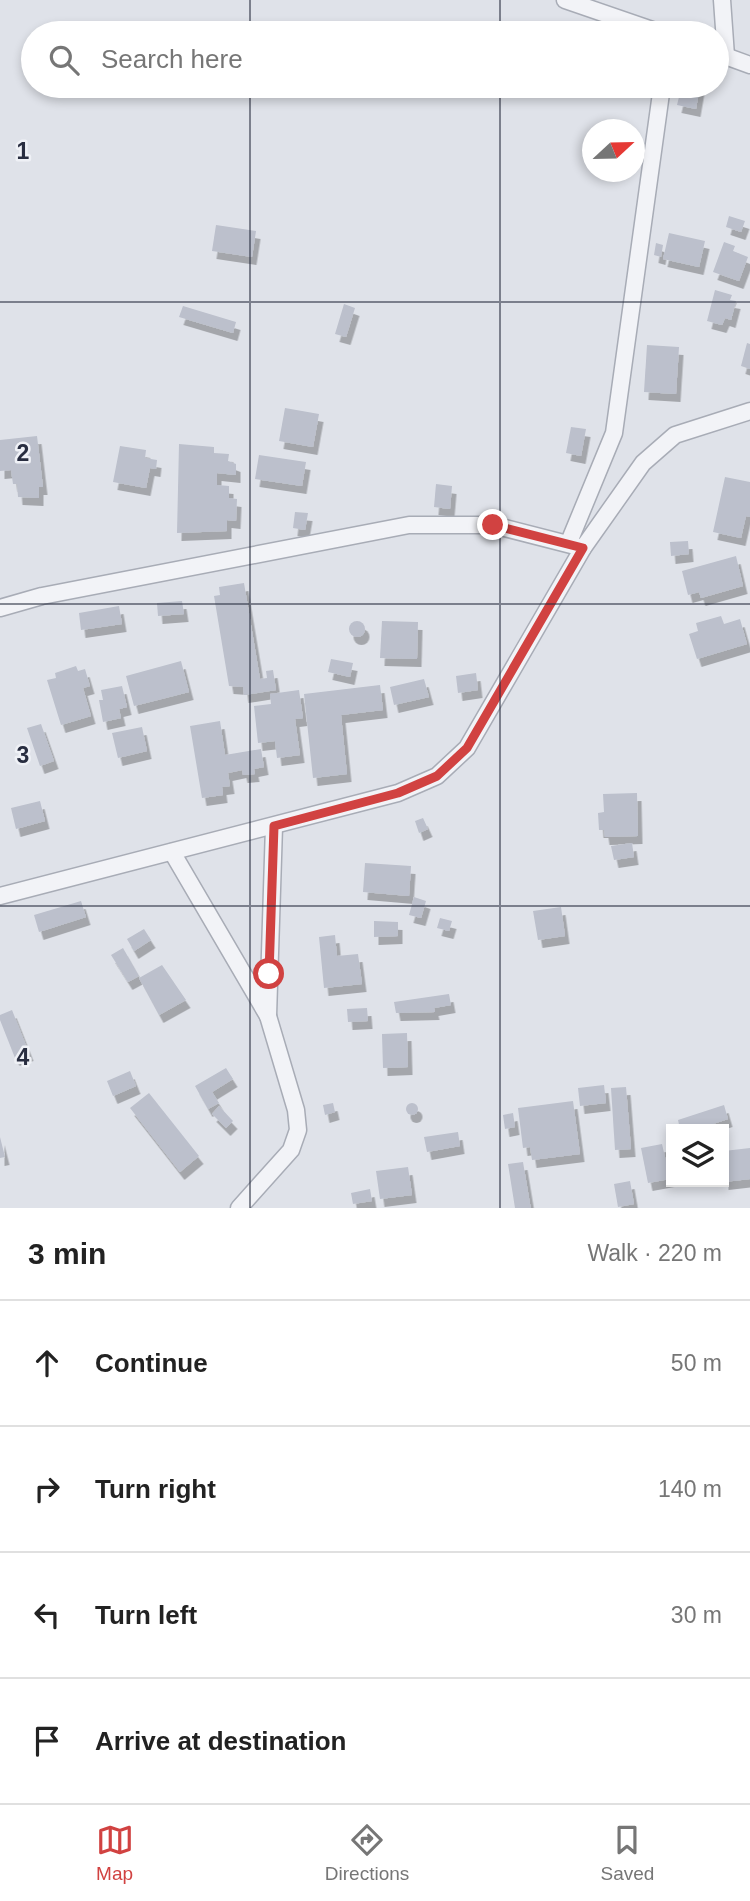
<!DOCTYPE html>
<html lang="en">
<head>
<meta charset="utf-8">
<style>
  :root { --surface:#fff; --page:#f6f6f6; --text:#222; --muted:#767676; --line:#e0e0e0; --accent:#d14241 }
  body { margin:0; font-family:Arial,sans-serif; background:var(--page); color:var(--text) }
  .controls { position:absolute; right:21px; bottom:21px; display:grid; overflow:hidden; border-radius:0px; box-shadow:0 4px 10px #0003 }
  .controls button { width:63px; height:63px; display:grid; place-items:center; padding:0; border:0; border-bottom:2px solid var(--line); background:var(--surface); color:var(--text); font:35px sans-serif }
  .compass { position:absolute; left:582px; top:119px; width:63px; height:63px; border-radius:50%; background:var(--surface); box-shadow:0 4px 10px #0003; rotate:68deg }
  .stop { position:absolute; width:21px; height:21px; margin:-16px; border:5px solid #d14241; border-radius:50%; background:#fff }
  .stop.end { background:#d14241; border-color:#fff; box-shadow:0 2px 7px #0008 }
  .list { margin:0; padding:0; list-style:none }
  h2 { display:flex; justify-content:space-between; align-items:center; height:91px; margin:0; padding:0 28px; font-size:30px }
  h2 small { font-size:23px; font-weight:400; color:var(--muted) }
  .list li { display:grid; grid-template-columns:46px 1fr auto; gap:21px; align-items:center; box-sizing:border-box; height:126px; padding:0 28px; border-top:2px solid var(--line) }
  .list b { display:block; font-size:26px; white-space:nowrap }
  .list em { font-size:23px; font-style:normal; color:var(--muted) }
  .icon { flex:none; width:38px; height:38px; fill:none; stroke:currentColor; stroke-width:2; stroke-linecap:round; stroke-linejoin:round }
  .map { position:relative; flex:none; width:750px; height:1208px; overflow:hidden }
  .search { position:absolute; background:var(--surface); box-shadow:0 4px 10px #0003; left:21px; right:21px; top:21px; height:77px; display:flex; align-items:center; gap:18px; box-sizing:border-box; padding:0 24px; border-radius:38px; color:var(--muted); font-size:26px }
  .sheet { height:595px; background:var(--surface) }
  nav { display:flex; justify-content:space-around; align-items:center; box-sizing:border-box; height:98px; border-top:2px solid var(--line); background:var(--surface); font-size:19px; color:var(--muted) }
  nav a { display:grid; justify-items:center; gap:4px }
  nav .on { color:var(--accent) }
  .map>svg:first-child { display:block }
  .building { fill:#bcc0cc; filter:url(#shadow) }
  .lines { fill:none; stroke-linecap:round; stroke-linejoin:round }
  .minor-casing { stroke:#a8acb6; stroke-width:19 }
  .minor { stroke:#f2f3f7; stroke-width:16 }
  .route { stroke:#d14241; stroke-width:9 }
  .grid { fill:none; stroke:#282d40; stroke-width:2; stroke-opacity:0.55 }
  .grid-label { font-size:23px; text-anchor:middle; font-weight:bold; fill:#282d40; stroke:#eff1f6; stroke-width:5; stroke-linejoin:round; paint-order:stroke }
</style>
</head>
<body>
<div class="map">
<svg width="750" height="1208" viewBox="0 0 750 1208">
  <defs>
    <filter id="shadow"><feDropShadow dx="4.5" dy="8" stdDeviation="0" flood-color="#0004"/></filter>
  </defs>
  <rect width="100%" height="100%" fill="#dfe2e9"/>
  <g class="building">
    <polygon points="355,21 398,32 398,33 332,33 333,26 351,31"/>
    <polygon points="689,86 700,86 696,109 677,105 679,97 686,98"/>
    <polygon points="729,216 745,221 741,232 726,227"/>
    <polygon points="216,225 256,231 252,257 212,251"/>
    <polygon points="669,233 705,241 699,267 663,259"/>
    <polygon points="724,242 735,246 733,251 748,257 739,281 713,272"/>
    <polygon points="656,243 663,245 661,257 654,255"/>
    <polygon points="715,290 732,295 730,300 736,301 731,320 725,318 722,325 707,321"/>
    <polygon points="344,304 355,308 346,337 335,334"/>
    <polygon points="183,306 236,322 233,333 179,317"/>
    <polygon points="747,343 750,344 750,369 741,366"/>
    <polygon points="647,345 679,347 676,394 644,392"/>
    <polygon points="285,408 319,414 313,447 279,441"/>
    <polygon points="571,427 586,429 581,456 566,453"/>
    <polygon points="37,436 43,487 39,487 39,498 18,497 17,484 13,484 11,470 0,471 0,440"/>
    <polygon points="179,444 214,447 214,453 229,454 228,461 236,464 236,475 217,473 217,485 229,486 229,498 237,499 236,521 227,520 227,531 177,533"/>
    <polygon points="120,446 146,450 145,458 157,460 156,469 150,468 146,488 113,482"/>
    <polygon points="259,455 306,462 302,486 255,479"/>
    <polygon points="725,477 750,482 750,517 746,516 741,538 713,532"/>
    <polygon points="436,484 452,486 450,509 434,507"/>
    <polygon points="295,512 308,513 305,530 293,528"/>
    <polygon points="688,541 689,554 671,556 670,542"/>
    <polygon points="736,556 743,586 701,598 699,592 688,595 682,571"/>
    <polygon points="244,583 260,679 267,678 266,671 273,670 276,690 244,695 243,687 229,686 214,596 220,595 219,587"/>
    <polygon points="182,601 184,614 158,616 157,603"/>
    <polygon points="119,606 122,624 81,630 79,613"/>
    <polygon points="721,616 724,624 740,619 747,644 697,659 689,634 698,631 696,623"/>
    <circle cx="357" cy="629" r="8"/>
    <polygon points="382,621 418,622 417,659 380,658"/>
    <polygon points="331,659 353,663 350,677 328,672"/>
    <polygon points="181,661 189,692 134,706 126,676"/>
    <polygon points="76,666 78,671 85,669 90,686 83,688 91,716 61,725 47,680 56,678 55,673"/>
    <polygon points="476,673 478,690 458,693 456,676"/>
    <polygon points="424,679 429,697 394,705 390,687"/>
    <polygon points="380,685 383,710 341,715 347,774 313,778 304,694"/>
    <polygon points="122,686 127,707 119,709 121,718 103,722 99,700 103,700 101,690"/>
    <polygon points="299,690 303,718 295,719 300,755 277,758 275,741 258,743 254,706 271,704 270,694"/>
    <polygon points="220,721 225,755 261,749 264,767 254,769 255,774 243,775 242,770 228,773 230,786 222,787 223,795 202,798 190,726"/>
    <polygon points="41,724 54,761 40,766 27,728"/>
    <polygon points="142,727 147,751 118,758 112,733"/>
    <polygon points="637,793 638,836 605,837 604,830 599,830 598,813 604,812 603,794"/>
    <polygon points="40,801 45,821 16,829 11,808"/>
    <polygon points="423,818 428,829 419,833 415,821"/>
    <polygon points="632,843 634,857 614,860 611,846"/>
    <polygon points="365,863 411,866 409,896 363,892"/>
    <polygon points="414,897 426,901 421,918 409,915"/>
    <polygon points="81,901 86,917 39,932 34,915"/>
    <polygon points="561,907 565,936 538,940 533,911"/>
    <polygon points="440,918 452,921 449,931 437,928"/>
    <polygon points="374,921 398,922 398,936 374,937"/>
    <polygon points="144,929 151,940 134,951 127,939"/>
    <polygon points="335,935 337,956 358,954 362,984 324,988 319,937"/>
    <polygon points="123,948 139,976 128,982 111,955"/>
    <polygon points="162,965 186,1000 159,1015 139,978"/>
    <polygon points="449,994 451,1005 434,1008 435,1012 396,1013 394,1002"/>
    <polygon points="367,1008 368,1021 348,1022 347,1009"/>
    <polygon points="12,1010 29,1053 15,1058 0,1020 0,1015"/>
    <polygon points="407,1033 408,1067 383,1068 382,1034"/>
    <polygon points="226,1068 233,1079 212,1092 219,1103 208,1109 195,1086"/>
    <polygon points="130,1071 136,1086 113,1096 107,1081"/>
    <polygon points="604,1085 606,1103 580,1106 578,1088"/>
    <polygon points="626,1087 631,1149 615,1150 611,1088"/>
    <polygon points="149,1093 199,1156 180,1172 130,1108"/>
    <polygon points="573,1101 580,1154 532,1160 530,1147 523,1148 518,1108"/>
    <circle cx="412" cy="1109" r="6"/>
    <polygon points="333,1103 335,1112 325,1115 323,1105"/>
    <polygon points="724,1105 728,1119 698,1129 680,1129 678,1120"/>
    <polygon points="219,1106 233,1121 226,1128 212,1114"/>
    <polygon points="513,1113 515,1127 505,1129 503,1115"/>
    <polygon points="458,1132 460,1146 427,1152 424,1137"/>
    <polygon points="0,1137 5,1157 0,1158"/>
    <polygon points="662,1144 670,1179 648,1183 641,1148"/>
    <polygon points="750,1148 750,1179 724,1182 724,1151"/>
    <polygon points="523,1162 530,1204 531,1208 515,1208 508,1164"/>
    <polygon points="408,1167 412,1195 380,1199 376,1171"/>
    <polygon points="630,1181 634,1204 618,1207 614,1184"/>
    <polygon points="370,1189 372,1201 353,1204 351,1193"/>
  </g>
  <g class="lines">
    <defs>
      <g id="minor">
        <polyline points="565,0 661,33"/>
        <polyline points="722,0 726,56"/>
        <polyline points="717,53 750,65"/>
        <polyline points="569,542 614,433 662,86"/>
        <polyline points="0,608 42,596 409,525 493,525 583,548"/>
        <polyline points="172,852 268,1016"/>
        <polyline points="0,896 398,793 437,776 467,748 583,548 643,463 675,435 750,411"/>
        <polyline points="239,1208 291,1150 298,1130 296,1110 268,1016 274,826"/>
      </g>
    </defs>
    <use href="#minor" class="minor-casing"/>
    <use href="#minor" class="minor"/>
  </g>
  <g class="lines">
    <polyline class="route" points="269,974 274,826 398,793 437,776 467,748 583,548 493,525"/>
  </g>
  <path class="grid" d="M250 0V33M500 0V33M250 86V1208M500 86V1208M0 302H750M0 604H750M0 906H750"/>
  <g class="grid-label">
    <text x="23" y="159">1</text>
    <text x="23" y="461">2</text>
    <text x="23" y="763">3</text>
    <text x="23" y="1065">4</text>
  </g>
</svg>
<div class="controls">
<button><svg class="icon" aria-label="layers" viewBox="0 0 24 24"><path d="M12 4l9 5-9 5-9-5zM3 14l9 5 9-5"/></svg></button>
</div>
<svg class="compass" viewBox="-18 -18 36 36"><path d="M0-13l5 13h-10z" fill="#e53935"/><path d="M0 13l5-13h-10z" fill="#767676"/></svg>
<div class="stop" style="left:269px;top:974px"></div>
<div class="stop end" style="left:493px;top:525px"></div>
<div class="search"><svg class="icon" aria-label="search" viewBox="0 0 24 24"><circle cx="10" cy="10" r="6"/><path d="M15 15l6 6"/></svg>Search here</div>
</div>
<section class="sheet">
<h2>3 min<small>Walk · 220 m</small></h2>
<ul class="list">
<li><svg class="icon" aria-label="ahead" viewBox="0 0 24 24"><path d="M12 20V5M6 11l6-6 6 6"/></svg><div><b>Continue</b></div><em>50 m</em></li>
<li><svg class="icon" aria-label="right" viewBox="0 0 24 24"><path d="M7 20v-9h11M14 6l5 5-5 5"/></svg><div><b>Turn right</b></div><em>140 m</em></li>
<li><svg class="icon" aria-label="left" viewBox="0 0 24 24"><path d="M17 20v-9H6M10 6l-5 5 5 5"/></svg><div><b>Turn left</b></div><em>30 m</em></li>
<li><svg class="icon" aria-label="arrive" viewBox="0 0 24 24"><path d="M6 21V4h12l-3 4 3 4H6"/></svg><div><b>Arrive at destination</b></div></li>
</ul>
</section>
<nav>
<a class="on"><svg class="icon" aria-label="map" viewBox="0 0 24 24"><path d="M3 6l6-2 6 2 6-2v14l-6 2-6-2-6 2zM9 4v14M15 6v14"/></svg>Map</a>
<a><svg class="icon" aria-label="directions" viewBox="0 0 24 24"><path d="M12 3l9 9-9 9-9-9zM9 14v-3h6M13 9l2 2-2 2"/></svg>Directions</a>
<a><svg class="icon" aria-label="saved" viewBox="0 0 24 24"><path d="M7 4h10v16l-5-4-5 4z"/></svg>Saved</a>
</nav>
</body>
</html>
